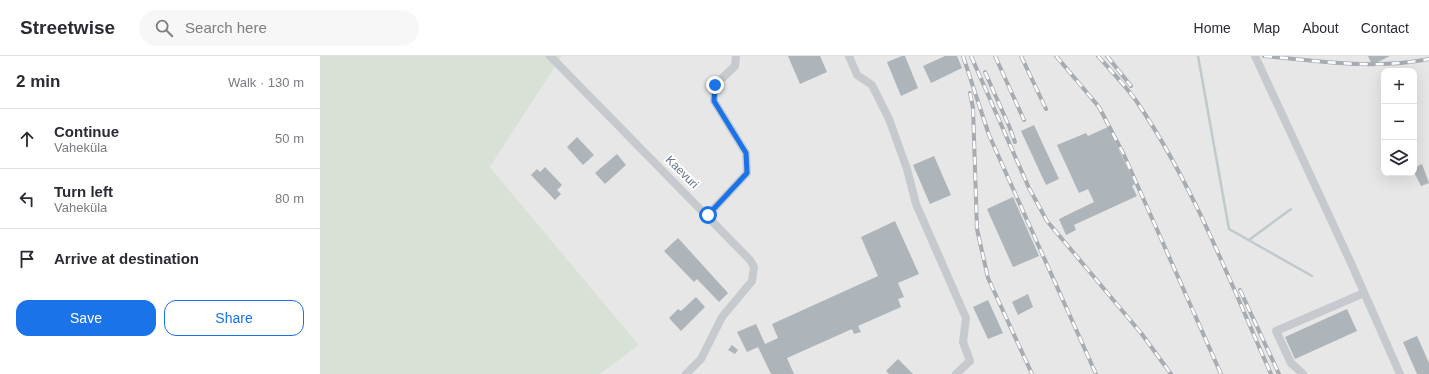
<!DOCTYPE html>
<html lang="en">
<head>
<meta charset="utf-8">
<style>
  :root { --surface:#fff; --page:#f7f7f7; --text:#2b2b33; --muted:#7c7c81; --line:#e1e1e2; --accent:#1a73e8 }
  body { margin:0; font-family:Helvetica,sans-serif; background:var(--page); color:var(--text) }
  .controls { position:absolute; right:12px; top:12px; display:grid; overflow:hidden; border-radius:8px; box-shadow:0 4px 16px #0002 }
  .controls button { width:36px; height:36px; display:grid; place-items:center; padding:0; border:0; border-bottom:1px solid var(--line); background:var(--surface); color:var(--text); font:20px sans-serif }
  .stop { position:absolute; width:12px; height:12px; margin:-9px; border:3px solid #1a73e8; border-radius:50%; background:#fff }
  .stop.end { background:#1a73e8; border-color:#fff; box-shadow:0 1px 4px #0008 }
  .list { margin:0; padding:0; list-style:none }
  h2 { display:flex; justify-content:space-between; align-items:center; height:52px; margin:0; padding:0 16px; font-size:17px }
  h2 small { font-size:13px; font-weight:400; color:var(--muted) }
  .list li { display:grid; grid-template-columns:26px 1fr auto; gap:12px; align-items:center; box-sizing:border-box; height:60px; padding:0 16px; border-top:1px solid var(--line) }
  .list b { display:block; font-size:15px; white-space:nowrap }
  .list p { margin:0; font-size:13px; white-space:nowrap; color:var(--muted) }
  .list em { font-size:13px; font-style:normal; color:var(--muted) }
  .actions { display:flex; gap:8px; padding:12px 16px }
  .actions a { flex:1; padding:9px 0; border:1px solid var(--accent); border-radius:12px; text-align:center; font-size:14px; color:var(--accent) }
  .actions .main { background:var(--accent); color:#fff }
  .icon { flex:none; width:22px; height:22px; fill:none; stroke:currentColor; stroke-width:2; stroke-linecap:round; stroke-linejoin:round }
  .map { position:relative; flex:none; width:1109px; height:318px; overflow:hidden }
  header { display:flex; align-items:center; gap:24px; box-sizing:border-box; height:56px; padding:0 20px; background:var(--surface); border-bottom:1px solid var(--line) }
  header strong { font-size:19px }
  nav { display:flex; gap:22px; margin-inline-start:auto; font-size:14px }
  .search { width:280px; height:36px; background:var(--page); display:flex; align-items:center; gap:10px; box-sizing:border-box; padding:0 14px; border-radius:22px; color:var(--muted); font-size:15px }
  main { display:flex }
  aside { flex:1; background:var(--surface) }
  .map>svg:first-child { display:block }
  .built { fill:#e6e7e6; fill-rule:evenodd }
  .green { fill:#d9e0d6 }
  .lines { fill:none; stroke-linecap:round; stroke-linejoin:round }
  .stream { stroke:#c0c9ce; stroke-width:2.5 }
  .building { fill:#adb4ba }
  .minor { stroke:#c6c9cd; stroke-width:8 }
  .rail-casing { stroke:#a6acb2; stroke-width:4 }
  .rail { stroke:#fff; stroke-width:2.5; stroke-dasharray:8; stroke-linecap:butt }
  .route { stroke:#1a73e8; stroke-width:5 }
  .labels { text-anchor:middle; dominant-baseline:central; stroke-width:4; stroke-linejoin:round; paint-order:stroke }
  .street-label { font-size:12px; fill:#677687; stroke:#fff }
</style>
</head>
<body>
<header>
<strong>Streetwise</strong>
<div class="search"><svg class="icon" aria-label="search" viewBox="0 0 24 24"><circle cx="10" cy="10" r="6"/><path d="M15 15l6 6"/></svg>Search here</div>
<nav><a>Home</a><a>Map</a><a>About</a><a>Contact</a></nav>
</header>
<main>
<aside>
<h2>2 min<small>Walk · 130 m</small></h2>
<ul class="list">
<li><svg class="icon" aria-label="ahead" viewBox="0 0 24 24"><path d="M12 20V5M6 11l6-6 6 6"/></svg><div><b>Continue</b><p>Vaheküla</p></div><em>50 m</em></li>
<li><svg class="icon" aria-label="left" viewBox="0 0 24 24"><path d="M17 20v-9H6M10 6l-5 5 5 5"/></svg><div><b>Turn left</b><p>Vaheküla</p></div><em>80 m</em></li>
<li><svg class="icon" aria-label="arrive" viewBox="0 0 24 24"><path d="M6 21V4h12l-3 4 3 4H6"/></svg><div><b>Arrive at destination</b></div></li>
</ul>
<div class="actions"><a class="main">Save</a><a>Share</a></div>
</aside>
<div class="map">
<svg width="1109" height="318" viewBox="0 0 1109 318">
  <rect width="100%" height="100%" fill="#f8f8f5"/>
  <path class="built" d="M242 0H1109V318H280L319 289 170 111ZM1064 15H1094V117H1064Z"/>
  <polygon class="green" points="0,0 242,0 170,111 319,289 280,318 0,318"/>
  <g class="lines">
    <g class="stream">
      <polyline points="878,0 909,173 992,220"/>
      <polyline points="929,184 971,153"/>
    </g>
  </g>
  <g class="building">
    <polygon points="468,0 500,0 507,16 480,28"/>
    <polygon points="582,0 585,0 598,32 581,40 567,6"/>
    <polygon points="625,0 637,0 642,12 611,27 603,10"/>
    <polygon points="1048,0 1070,0 1052,9"/>
    <polygon points="714,69 739,123 726,129 701,75"/>
    <polygon points="788,71 815,128 812,130 817,140 754,169 756,174 746,179 739,163 774,146 768,133 759,137 737,89 766,77 768,80"/>
    <polygon points="257,81 274,99 263,109 247,91"/>
    <polygon points="297,98 306,109 285,128 275,117"/>
    <polygon points="614,100 631,139 610,148 593,109"/>
    <polygon points="1102,108 1109,127 1101,130 1094,116 1094,112"/>
    <polygon points="225,111 242,129 237,134 241,138 235,144 211,119 217,113 220,116"/>
    <polygon points="693,141 719,200 693,211 667,153"/>
    <polygon points="575,165 599,218 578,227 584,241 578,243 581,251 538,270 541,276 534,278 532,273 467,302 474,318 451,318 438,291 427,296 417,276 436,268 445,288 458,282 452,268 558,220 541,181"/>
    <polygon points="358,182 408,237 399,246 377,223 374,226 344,195"/>
    <polygon points="708,238 713,251 698,259 692,246"/>
    <polygon points="376,241 385,251 361,275 349,262 358,253 361,255"/>
    <polygon points="668,244 683,277 668,283 653,251"/>
    <polygon points="1027,253 1037,275 975,303 965,281"/>
    <polygon points="1097,280 1109,307 1109,318 1097,318 1083,286"/>
    <polygon points="412,289 418,294 415,298 408,294"/>
    <polygon points="578,303 593,318 569,318 566,315"/>
  </g>
  <g class="lines">
    <g class="minor">
      <polyline points="230,0 430,204 434,211 432,225 402,261 381,303 366,318"/>
      <polyline points="529,0 537,19 552,29 569,63 587,113 596,148 646,262 643,286 650,305 636,318"/>
      <polyline points="935,0 1031,207 1080,318"/>
      <polyline points="388,159 427,117 426,97 394,45 395,29 415,10 416,0"/>
      <polyline points="983,318 971,307 956,275 1044,237"/>
    </g>
    <defs>
      <g id="rail">
        <polyline points="643,0 669,79 776,318"/>
        <polyline points="651,0 709,132 727,165 821,277 851,318"/>
        <polyline points="675,0 704,64"/>
        <polyline points="701,0 726,53"/>
        <polyline points="736,0 779,51 804,99 901,318"/>
        <path d="M778 0C791 15 806 30 817 46 874 130 910 226 951 318"/>
        <polyline points="787,0 811,30"/>
        <path d="M944 0C999 5 1054 14 1109 3"/>
        <polyline points="665,16 689,70 695,86"/>
        <polyline points="650,37 653,52 657,173 668,222 712,318"/>
        <polyline points="920,234 959,318"/>
      </g>
    </defs>
    <use href="#rail" class="rail-casing"/>
    <use href="#rail" class="rail"/>
  </g>
  <g class="lines">
    <polyline class="route" points="388,159 427,117 426,97 394,45 395,29"/>
  </g>
  <g class="labels">
    <g class="street-label">
      <text transform="translate(362 116) rotate(45)">Kaevuri</text>
    </g>
  </g>
</svg>
<div class="controls">
<button>+</button>
<button>−</button>
<button><svg class="icon" aria-label="layers" viewBox="0 0 24 24"><path d="M12 4l9 5-9 5-9-5zM3 14l9 5 9-5"/></svg></button>
</div>
<div class="stop" style="left:388px;top:159px"></div>
<div class="stop end" style="left:395px;top:29px"></div>
</div>
</main>
</body>
</html>
